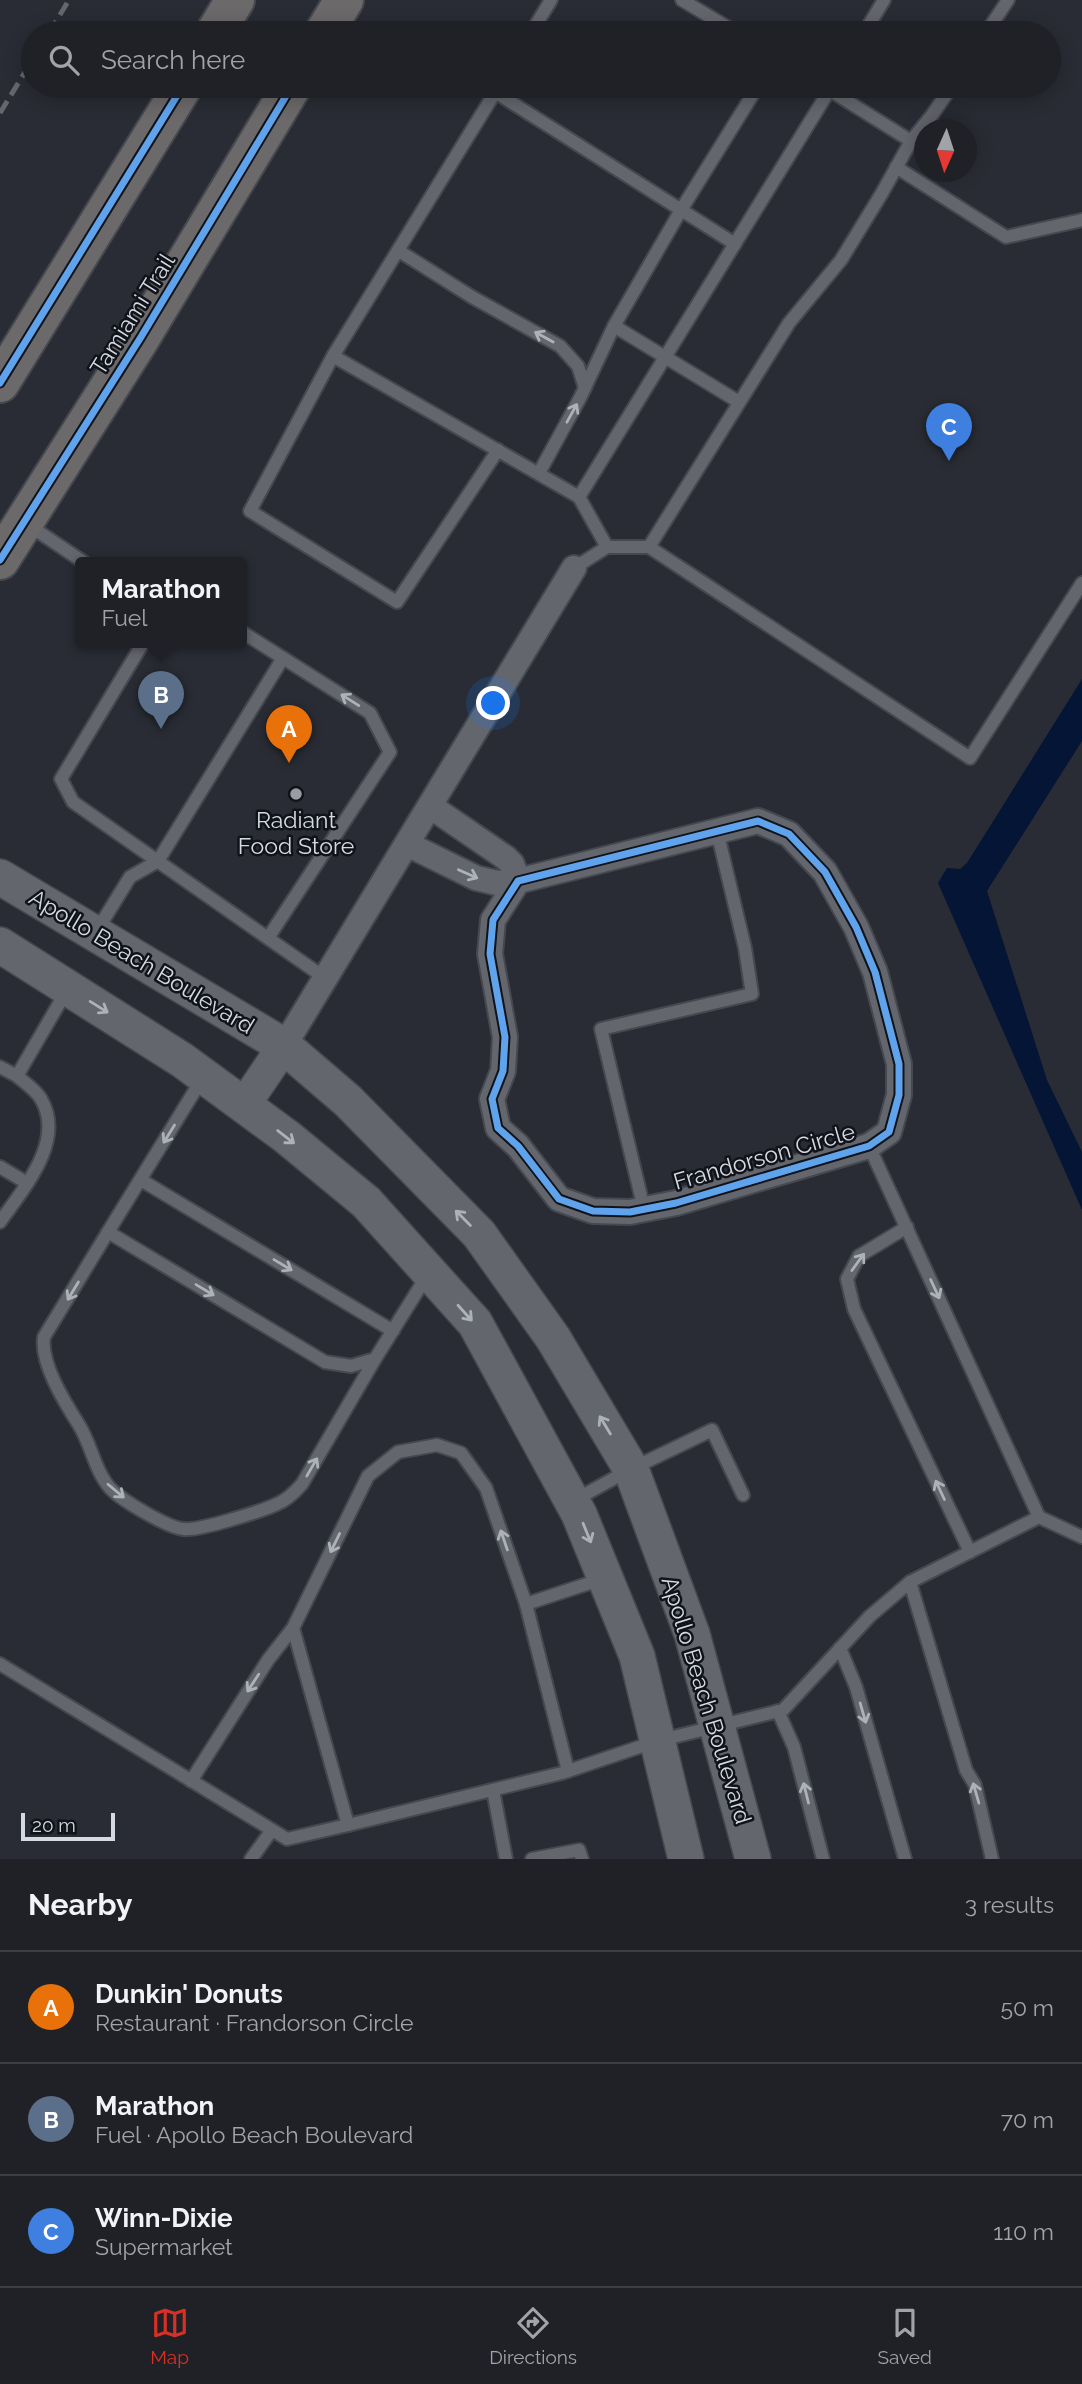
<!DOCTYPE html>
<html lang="en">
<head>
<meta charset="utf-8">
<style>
  :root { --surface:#1f2127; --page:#2c2e33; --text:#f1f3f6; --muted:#a1a3a7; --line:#3c3e44; --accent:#d93025 }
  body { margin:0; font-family:Raleway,sans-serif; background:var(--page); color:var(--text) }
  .compass { position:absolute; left:914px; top:119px; width:63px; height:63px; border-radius:50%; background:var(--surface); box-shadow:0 4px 18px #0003; rotate:183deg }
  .scale { position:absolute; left:21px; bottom:18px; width:94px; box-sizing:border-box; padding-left:7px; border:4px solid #d5d9e2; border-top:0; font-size:19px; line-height:24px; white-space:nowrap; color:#d5d9e2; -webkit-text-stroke:5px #101319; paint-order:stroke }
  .you { position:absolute; left:494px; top:704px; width:24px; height:24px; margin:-18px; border:5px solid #fff; border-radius:50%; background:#1a73e8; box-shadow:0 0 0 10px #1a73e833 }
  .badge { display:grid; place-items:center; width:46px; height:46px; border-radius:50%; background:var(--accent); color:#fff; font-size:23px; font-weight:700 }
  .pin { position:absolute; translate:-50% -58px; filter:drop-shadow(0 2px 4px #0008) }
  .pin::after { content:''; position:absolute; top:37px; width:24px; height:21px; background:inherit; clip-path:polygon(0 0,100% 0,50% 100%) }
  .popup { position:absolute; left:75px; top:557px; width:172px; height:91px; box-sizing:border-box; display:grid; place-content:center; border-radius:7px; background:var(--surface); filter:drop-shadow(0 2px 5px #0005); font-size:23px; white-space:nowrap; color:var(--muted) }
  .popup b { font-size:26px; color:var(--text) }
  .popup::after { content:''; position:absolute; left:50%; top:100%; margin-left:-14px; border:14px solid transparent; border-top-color:var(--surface) }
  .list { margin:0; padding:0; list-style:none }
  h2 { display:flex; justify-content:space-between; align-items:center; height:91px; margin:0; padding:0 28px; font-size:30px }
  h2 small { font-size:23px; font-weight:400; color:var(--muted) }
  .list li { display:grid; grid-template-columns:46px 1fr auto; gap:21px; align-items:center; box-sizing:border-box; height:112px; padding:0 28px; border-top:2px solid var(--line) }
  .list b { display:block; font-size:26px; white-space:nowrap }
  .list p { margin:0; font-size:23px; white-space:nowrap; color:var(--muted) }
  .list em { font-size:23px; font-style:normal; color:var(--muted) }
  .icon { flex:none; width:38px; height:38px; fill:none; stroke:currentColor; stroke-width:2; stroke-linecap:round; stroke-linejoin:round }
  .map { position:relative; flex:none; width:1082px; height:1859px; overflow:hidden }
  .search { position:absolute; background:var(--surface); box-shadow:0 4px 18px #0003; left:21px; right:21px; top:21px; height:77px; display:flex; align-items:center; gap:18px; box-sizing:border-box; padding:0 24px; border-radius:38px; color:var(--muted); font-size:26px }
  .sheet { height:427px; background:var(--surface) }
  nav { display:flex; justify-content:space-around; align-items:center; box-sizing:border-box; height:98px; border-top:2px solid var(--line); background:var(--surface); font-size:19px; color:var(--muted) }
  nav a { display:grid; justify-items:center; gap:4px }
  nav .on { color:var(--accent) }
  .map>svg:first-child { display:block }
  .water { fill:#041535 }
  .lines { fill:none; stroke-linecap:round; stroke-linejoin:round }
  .service-casing { stroke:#45484f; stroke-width:16 }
  .minor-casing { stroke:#45484f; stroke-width:28 }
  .tertiary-casing { stroke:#45484f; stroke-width:35 }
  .secondary-casing { stroke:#45484f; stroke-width:38 }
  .primary-casing { stroke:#45484f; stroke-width:42 }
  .service { stroke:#64666d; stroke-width:12 }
  .minor { stroke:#64666d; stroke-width:24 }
  .tertiary { stroke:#64666d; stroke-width:32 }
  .secondary { stroke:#64666d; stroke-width:35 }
  .primary { stroke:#6c696b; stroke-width:38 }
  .rail { stroke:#64676c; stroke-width:5; stroke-dasharray:14 7; stroke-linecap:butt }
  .cycleway-casing { stroke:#101319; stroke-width:11 }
  .cycleway { stroke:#60a3ed; stroke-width:7 }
  .oneway { stroke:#adb1b9 }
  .poi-dot { fill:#999ca5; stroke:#101319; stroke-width:2.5 }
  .labels { text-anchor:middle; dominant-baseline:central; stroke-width:5; stroke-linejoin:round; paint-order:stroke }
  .street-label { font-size:23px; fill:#d5d9e2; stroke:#101319 }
  .poi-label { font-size:23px; fill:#d5d9e2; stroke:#101319 }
</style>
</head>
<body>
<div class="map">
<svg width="1082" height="1859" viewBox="0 0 1082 1859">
  <rect width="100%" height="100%" fill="#292c34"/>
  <polygon class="water" points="1082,679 1082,741 987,891 1047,1080 1082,1152 1082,1210 938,883 947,868 960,869 967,863"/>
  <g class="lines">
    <defs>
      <g id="service">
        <polyline points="682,0 737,33"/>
        <polyline points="531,33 551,0"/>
        <polyline points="864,33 884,0"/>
        <polyline points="986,33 1008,0"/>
        <polyline points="823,86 911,141 882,193 841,260 789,323 649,547 970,758 1082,583"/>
        <polyline points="495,92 735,244"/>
        <polyline points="911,141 932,115 952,86"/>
        <polyline points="896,167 1006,237 1082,220"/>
        <polyline points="399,251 472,297 560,346 578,366 585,388"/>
        <polyline points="333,356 579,497 607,547"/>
        <polyline points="739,402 614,326 681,210 758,86"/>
        <polyline points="498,450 397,602 250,511 333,356 499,86"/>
        <polyline points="539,473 580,398 614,326"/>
        <polyline points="579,497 832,86"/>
        <polyline points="27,524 85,563"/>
        <polyline points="574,568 607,547 649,547"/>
        <polyline points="242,632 370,713 390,752 268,938"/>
        <polyline points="143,643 61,779 73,802 325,978"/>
        <polyline points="96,932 130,877 158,861 283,658"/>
        <polyline points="0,1067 17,1076 67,990"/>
        <polyline points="202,1079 108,1232 325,1362 351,1366 375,1359 428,1274"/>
        <polyline points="869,1146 1039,1517 1082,1537"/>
        <polyline points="0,1167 27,1183"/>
        <polyline points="141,1180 393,1331"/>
        <polyline points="644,1209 601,1029 752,994 745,948 717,831"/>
        <path d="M0 1222C23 1189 66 1141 41 1099 36 1090 25 1083 17 1076"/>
        <polyline points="907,1227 859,1256 847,1279 854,1309 970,1552"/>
        <path d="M108 1232 44 1337C40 1363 65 1403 79 1425 91 1444 95 1471 110 1488 121 1500 168 1528 184 1529 199 1531 262 1511 277 1504 287 1500 295 1492 302 1484L375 1359"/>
        <polyline points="573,1501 631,1469 712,1430 743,1495"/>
        <polyline points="910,1582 966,1770 975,1785 992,1859"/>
        <polyline points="526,1604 602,1579"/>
        <polyline points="293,1628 348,1825 562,1773 657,1741 783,1710 870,1616 910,1582 1039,1517"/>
        <polyline points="840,1648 856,1687 905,1859"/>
        <polyline points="0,1664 287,1839 348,1825"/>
        <polyline points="778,1711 794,1747 823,1859"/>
        <polyline points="191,1781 268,1660 293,1628 368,1476 398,1452 437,1445 461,1453 486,1488 526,1604 568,1771"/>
        <polyline points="493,1790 506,1859"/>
        <polyline points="251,1859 272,1830"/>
        <polyline points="532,1859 579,1850 582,1859"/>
      </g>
      <g id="minor">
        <polygon points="758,821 789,834 825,872 856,927 875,972 899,1064 899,1095 889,1132 869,1146 676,1203 630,1212 593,1211 559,1199 518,1146 498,1128 492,1099 503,1071 505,1037 490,954 493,920 518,881"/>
        <polyline points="407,844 476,878 497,883 518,881 512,864 506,858 430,806"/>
        <polyline points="284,1046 574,568"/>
      </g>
      <polyline id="tertiary" points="244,1105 284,1046"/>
      <g id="secondary">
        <polyline points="0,877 284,1046 348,1101 479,1234 553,1338 631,1469 692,1634 753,1859"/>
        <polyline points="0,945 182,1060 287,1137 366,1202 475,1323 579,1514 637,1656 686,1859"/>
      </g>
      <g id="primary">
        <polyline points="215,33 235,0"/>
        <polyline points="324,33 344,0"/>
        <polyline points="0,383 183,86"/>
        <polyline points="0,560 141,337 292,86"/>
      </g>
    </defs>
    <use href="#service" class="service-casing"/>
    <use href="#minor" class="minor-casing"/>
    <use href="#tertiary" class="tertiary-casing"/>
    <use href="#secondary" class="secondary-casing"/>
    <use href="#primary" class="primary-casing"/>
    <use href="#service" class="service"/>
    <use href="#minor" class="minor"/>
    <use href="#tertiary" class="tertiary"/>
    <use href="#secondary" class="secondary"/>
    <use href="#primary" class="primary"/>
    <g class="rail">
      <polyline points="49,33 69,0"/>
      <polyline points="0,113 33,59"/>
    </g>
    <defs>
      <g id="cycleway">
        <polyline points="0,383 183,86"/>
        <polyline points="0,560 141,337 292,86"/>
        <polygon points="758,821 789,834 825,872 856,927 875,972 899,1064 899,1095 889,1132 869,1146 676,1203 630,1212 593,1211 559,1199 518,1146 498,1128 492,1099 503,1071 505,1037 490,954 493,920 518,881"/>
      </g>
    </defs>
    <use href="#cycleway" class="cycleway-casing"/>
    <use href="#cycleway" class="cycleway"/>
  </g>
  <defs><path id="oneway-shaft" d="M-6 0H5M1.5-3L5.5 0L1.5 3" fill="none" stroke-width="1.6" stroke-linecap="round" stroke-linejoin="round" transform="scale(1.75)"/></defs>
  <g class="oneway">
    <use href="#oneway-shaft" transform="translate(544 337) rotate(-151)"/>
    <use href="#oneway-shaft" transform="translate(572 413) rotate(-61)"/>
    <use href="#oneway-shaft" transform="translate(350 700) rotate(-148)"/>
    <use href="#oneway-shaft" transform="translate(468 874) rotate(24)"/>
    <use href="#oneway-shaft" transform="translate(99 1007) rotate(32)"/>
    <use href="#oneway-shaft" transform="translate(169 1134) rotate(122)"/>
    <use href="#oneway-shaft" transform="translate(286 1137) rotate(38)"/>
    <use href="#oneway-shaft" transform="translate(463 1218) rotate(-135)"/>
    <use href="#oneway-shaft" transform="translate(858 1262) rotate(-54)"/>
    <use href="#oneway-shaft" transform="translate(283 1265) rotate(31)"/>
    <use href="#oneway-shaft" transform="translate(935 1289) rotate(65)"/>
    <use href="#oneway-shaft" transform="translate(205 1290) rotate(31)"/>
    <use href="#oneway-shaft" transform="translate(73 1291) rotate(121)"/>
    <use href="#oneway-shaft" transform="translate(465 1313) rotate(48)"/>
    <use href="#oneway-shaft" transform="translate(605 1425) rotate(-121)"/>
    <use href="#oneway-shaft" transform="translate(312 1467) rotate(-60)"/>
    <use href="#oneway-shaft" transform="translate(940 1490) rotate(-115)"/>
    <use href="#oneway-shaft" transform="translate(116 1491) rotate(40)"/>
    <use href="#oneway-shaft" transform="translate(587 1533) rotate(68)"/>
    <use href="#oneway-shaft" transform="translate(504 1540) rotate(-109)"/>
    <use href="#oneway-shaft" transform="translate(335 1543) rotate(116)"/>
    <use href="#oneway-shaft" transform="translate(253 1683) rotate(123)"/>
    <use href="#oneway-shaft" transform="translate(863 1713) rotate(74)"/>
    <use href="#oneway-shaft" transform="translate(806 1793) rotate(-104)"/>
    <use href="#oneway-shaft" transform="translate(976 1793) rotate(-106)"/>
  </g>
  <circle class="poi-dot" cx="296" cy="794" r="7"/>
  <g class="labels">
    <g class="street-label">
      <text transform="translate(132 314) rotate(-58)">Tamiami Trail</text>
      <text transform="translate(142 961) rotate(31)">Apollo Beach Boulevard</text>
      <text transform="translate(764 1156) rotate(-16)">Frandorson Circle</text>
      <text transform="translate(707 1700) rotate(73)">Apollo Beach Boulevard</text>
    </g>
    <g class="poi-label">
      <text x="296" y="819">Radiant<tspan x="296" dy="26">Food Store</tspan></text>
    </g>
  </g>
</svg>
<svg class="compass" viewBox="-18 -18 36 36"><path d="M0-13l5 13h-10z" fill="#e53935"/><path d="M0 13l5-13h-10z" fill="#a1a3a7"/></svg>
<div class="scale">20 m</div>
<div class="you"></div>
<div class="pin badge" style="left:289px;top:763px;background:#e8710a">A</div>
<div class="pin badge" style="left:161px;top:729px;background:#5c6f8a">B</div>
<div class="popup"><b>Marathon</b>Fuel</div>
<div class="pin badge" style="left:949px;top:461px;background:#3f7fe0">C</div>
<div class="search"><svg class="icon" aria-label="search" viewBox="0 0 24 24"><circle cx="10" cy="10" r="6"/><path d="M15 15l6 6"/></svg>Search here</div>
</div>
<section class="sheet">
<h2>Nearby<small>3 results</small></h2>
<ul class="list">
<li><span class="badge" style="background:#e8710a">A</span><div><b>Dunkin' Donuts</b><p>Restaurant · Frandorson Circle</p></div><em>50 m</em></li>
<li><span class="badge" style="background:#5c6f8a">B</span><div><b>Marathon</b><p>Fuel · Apollo Beach Boulevard</p></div><em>70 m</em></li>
<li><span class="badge" style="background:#3f7fe0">C</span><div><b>Winn-Dixie</b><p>Supermarket</p></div><em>110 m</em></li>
</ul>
</section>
<nav>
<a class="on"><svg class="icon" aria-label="map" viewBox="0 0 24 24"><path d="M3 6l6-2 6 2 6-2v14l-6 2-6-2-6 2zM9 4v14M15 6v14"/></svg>Map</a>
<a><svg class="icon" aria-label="directions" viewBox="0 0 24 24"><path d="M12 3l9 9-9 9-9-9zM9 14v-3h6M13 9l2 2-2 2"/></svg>Directions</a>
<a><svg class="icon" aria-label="saved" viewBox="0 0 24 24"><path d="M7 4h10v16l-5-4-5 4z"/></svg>Saved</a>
</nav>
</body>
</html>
